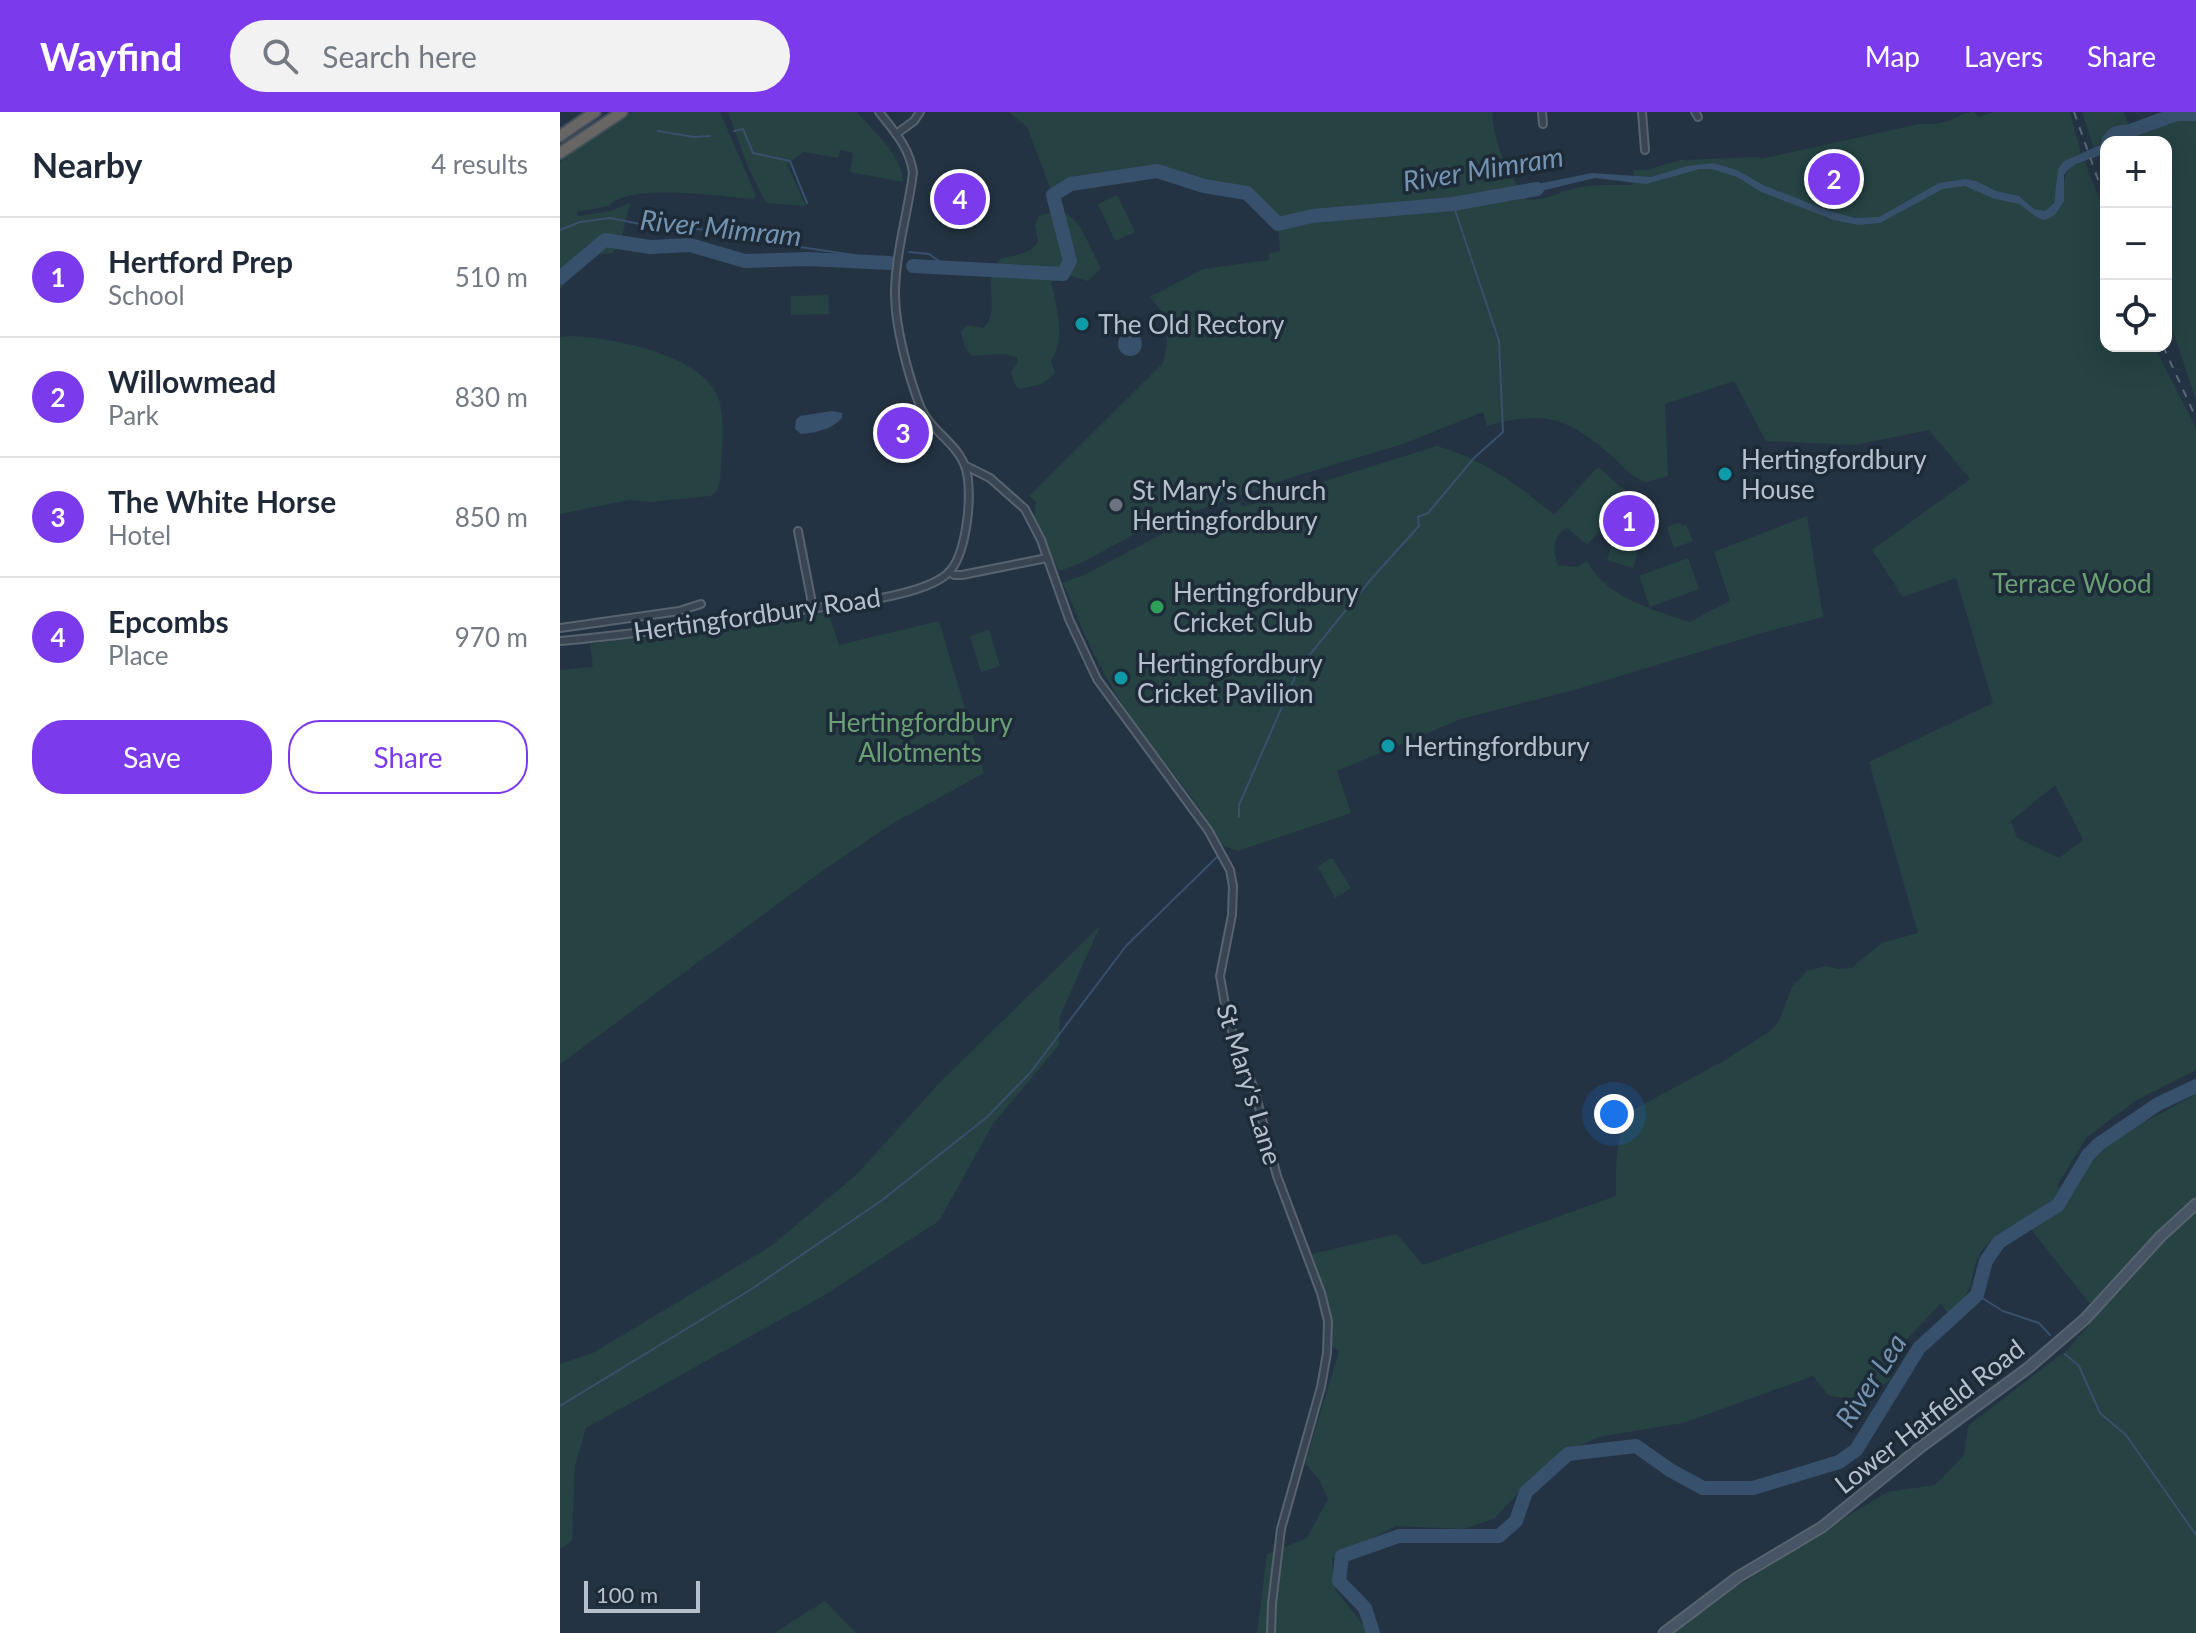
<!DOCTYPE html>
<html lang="en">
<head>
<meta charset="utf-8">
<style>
  :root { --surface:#fff; --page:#f2f2f3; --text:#1f2937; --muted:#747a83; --line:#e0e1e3; --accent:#7c3aed }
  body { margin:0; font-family:Lato,sans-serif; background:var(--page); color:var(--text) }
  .controls { position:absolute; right:24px; top:24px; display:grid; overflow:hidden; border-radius:16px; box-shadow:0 8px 32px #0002 }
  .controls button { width:72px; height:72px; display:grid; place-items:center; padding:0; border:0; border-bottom:2px solid var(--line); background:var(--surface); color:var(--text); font:40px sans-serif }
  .scale { position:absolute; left:24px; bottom:20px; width:116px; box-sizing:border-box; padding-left:8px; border:4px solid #b6c0cc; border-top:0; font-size:22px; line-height:28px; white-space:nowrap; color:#b6c0cc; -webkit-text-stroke:6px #1d2a37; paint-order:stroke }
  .you { position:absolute; left:1054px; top:1002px; width:28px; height:28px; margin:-20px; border:6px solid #fff; border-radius:50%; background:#1a73e8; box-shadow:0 0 0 12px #1a73e833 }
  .badge { display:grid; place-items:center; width:52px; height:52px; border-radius:50%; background:var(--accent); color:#fff; font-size:26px; font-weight:700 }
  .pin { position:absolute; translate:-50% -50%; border:4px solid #fff; box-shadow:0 2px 8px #0006 }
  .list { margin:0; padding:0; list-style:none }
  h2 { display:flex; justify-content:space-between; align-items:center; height:104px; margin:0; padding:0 32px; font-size:34px }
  h2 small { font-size:26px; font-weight:400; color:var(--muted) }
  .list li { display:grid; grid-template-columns:52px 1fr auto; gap:24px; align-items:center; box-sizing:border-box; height:120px; padding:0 32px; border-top:2px solid var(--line) }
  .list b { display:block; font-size:30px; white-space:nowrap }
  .list p { margin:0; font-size:26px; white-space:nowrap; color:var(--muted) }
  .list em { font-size:26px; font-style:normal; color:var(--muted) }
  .actions { display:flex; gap:16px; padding:24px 32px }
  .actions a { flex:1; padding:18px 0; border:2px solid var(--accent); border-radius:32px; text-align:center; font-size:28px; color:var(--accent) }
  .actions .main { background:var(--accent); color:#fff }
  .icon { flex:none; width:44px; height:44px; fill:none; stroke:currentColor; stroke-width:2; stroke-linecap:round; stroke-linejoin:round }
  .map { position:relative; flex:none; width:1636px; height:1521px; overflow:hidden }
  header { display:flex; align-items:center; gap:48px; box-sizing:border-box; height:112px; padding:0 40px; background:var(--accent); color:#fff }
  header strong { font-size:38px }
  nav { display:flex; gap:44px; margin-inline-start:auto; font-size:28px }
  .search { width:560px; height:72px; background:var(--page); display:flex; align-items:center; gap:20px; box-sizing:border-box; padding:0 28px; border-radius:44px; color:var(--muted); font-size:30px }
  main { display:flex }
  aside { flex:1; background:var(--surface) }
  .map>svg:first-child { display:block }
  .green { fill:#264243; fill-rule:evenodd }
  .water { fill:#37506b }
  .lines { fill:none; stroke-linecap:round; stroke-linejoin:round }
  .stream { stroke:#37506b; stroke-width:2 }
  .river { stroke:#37506b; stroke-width:14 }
  .minor-casing { stroke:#57636f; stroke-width:10 }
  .secondary-casing { stroke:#57636f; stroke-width:13 }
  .trunk-casing { stroke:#43505c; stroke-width:14 }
  .minor { stroke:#394552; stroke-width:6 }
  .secondary { stroke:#465465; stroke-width:9 }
  .trunk { stroke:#686664; stroke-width:10 }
  .rail { stroke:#5a6979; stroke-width:2; stroke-dasharray:8 8; stroke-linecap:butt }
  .culture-dot { fill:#0f9aa8; stroke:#1d2a37; stroke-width:3 }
  .worship-dot { fill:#6b7280; stroke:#1d2a37; stroke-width:3 }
  .leisure-dot { fill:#2e9e5b; stroke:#1d2a37; stroke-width:3 }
  .labels { text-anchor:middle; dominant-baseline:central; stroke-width:7; stroke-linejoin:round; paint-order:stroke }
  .poi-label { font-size:26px; fill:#b6c0cc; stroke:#1d2a37; text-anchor:start }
  .park-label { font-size:26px; fill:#6b9f74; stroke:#1d2a37 }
  .street-label { font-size:26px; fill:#b6c0cc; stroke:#1d2a37 }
  .water-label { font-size:28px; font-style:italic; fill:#7493b1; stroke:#1d2a37 }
</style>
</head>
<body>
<header>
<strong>Wayfind</strong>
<div class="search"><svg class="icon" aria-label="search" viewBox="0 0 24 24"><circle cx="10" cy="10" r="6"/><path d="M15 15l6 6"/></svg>Search here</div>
<nav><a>Map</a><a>Layers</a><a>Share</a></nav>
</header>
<main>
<aside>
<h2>Nearby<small>4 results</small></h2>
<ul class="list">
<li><span class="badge">1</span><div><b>Hertford Prep</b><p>School</p></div><em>510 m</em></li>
<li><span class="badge">2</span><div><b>Willowmead</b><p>Park</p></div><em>830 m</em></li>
<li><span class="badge">3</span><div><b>The White Horse</b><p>Hotel</p></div><em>850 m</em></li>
<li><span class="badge">4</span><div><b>Epcombs</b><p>Place</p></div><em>970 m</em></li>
</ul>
<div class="actions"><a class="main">Save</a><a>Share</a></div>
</aside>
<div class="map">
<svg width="1636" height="1521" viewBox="0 0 1636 1521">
  <rect width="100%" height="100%" fill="#243343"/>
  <g class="green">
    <path d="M72 0H160L196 84 194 87C163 85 68 70 49 94L17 100 18 104 51 99 70 91 63 120 53 141 33 143 0 177V50L33 23Z"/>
    <path d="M168 0H297C313 19 343 44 343 70L290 60 293 41 280 38 278 46 243 40 227 52 246 94 206 91 188 55Z"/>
    <path d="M449 0H932C934 31 948 63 967 88 992 87 995 81 1016 76 1034 72 1054 73 1073 73L1074 58H1087L1120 48 1200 45 1201 47 1359 12C1369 12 1378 12 1388 9 1398 6 1403 0 1414 0L1419 5 1434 0H1510L1521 41 1504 49C1497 65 1499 83 1490 96L1504 89C1504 70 1502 53 1525 50L1546 105V234H1594L1636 316V958L1575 989 1526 1026 1497 1074 1501 1078C1482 1105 1447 1109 1426 1133 1405 1159 1422 1176 1388 1202L1381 1191 1337 1238 1330 1268 1302 1288 1269 1284 1253 1264 1123 1311 1039 1325 1005 1340 961 1378 935 1406 904 1417 836 1414 772 1446 775 1477 809 1521H697L707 1442 747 1426 768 1387 758 1366 745 1351 779 1239 772 1234 769 1197 752 1142 837 1122 863 1153 1056 1084C1056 1057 1054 1017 1075 997L1165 948 1210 919 1219 909 1232 875 1247 859 1267 854 1278 857 1291 856 1322 831 1358 821 1309 650 1433 591 1396 466 1343 485 1312 438 1410 367 1369 318 1295 333 1206 329 1174 269 1105 292 1108 364 1086 370C1072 366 1062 353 1052 344 1006 305 986 298 927 314L923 300 843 332 736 364 584 417 521 451 499 459 474 408 476 390 469 384 603 251C610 226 609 203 590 185L643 157 709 148V141L720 139 718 112 687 81 648 75 597 59 511 72 493 83 467 15ZM1495 673 1523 728 1499 746 1457 726 1451 709Z"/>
    <polygon points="1522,0 1564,0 1569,14 1551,18 1543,30 1534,36"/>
    <polygon points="1630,0 1636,0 1636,288 1606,198 1606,30 1552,30 1557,25 1572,25 1598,7"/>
    <polygon points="557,83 575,120 555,129 538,92"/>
    <path d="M500 98C524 109 528 135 541 156L528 169 511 164 491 170C497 197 506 225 491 249L495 261 482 272 460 277 456 275 451 261 458 249 457 245 443 242 412 244 404 233 401 220 407 213 423 216C440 200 426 176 433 158 435 154 438 150 440 147 454 143 469 143 478 130L475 113 479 104Z"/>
    <polygon points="268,183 269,202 231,203 231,184"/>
    <path d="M11 224C53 226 144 242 159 288 166 312 161 344 160 369L157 379 151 384 89 390 69 388 0 402V225Z"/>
    <path d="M877 334C922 347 959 373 994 403L1038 355 1071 384 1027 433 1006 415C994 427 991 436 998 453L1017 455 1027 449C1047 486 1092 497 1129 510L1170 489 1154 440 1247 404 1263 505 1202 521 1014 578 901 607 777 659 791 701 678 739 661 733C634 679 590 637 559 587 546 566 534 543 524 521 517 505 511 486 502 471L524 463 608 419 662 403 659 396 679 389 682 395Z"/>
    <polygon points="1120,410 1122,414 1126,412 1133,429 1114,436 1107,415"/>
    <polygon points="1052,432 1078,440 1073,456 1047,448"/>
    <polygon points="1128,446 1139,477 1090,495 1079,464"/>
    <polygon points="268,500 279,533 379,509 424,661 330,713 261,760 0,952 0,558 33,555 30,532"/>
    <polygon points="429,518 440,554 421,560 410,524"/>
    <polygon points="769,747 773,747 791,776 775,786 758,755"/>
    <polygon points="540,814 500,904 499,933 433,1012 379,1109 263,1184 26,1316 15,1354 12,1429 0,1437 0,1252 33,1241 211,1134 297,1062 384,966"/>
    <path d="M1636 981V1086L1530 1192 1470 1116C1482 1109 1498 1102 1506 1091 1521 1074 1525 1049 1544 1035 1572 1013 1607 1001 1636 981Z"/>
    <polygon points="1636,1100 1636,1521 1112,1521 1131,1504 1279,1409 1328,1380 1375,1373 1404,1343 1408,1314 1508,1237 1589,1144"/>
    <polygon points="265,1489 296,1521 214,1521"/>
  </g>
  <g class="water">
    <polygon points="1569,14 1571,25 1557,25 1552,30 1546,30 1544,42 1516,52 1508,58 1504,63 1504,89 1495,103 1485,108 1478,106 1459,92 1435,87 1405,74 1383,77 1320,111 1298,113 1274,108 1201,80 1177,65 1152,57 1140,57 1086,72 1035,66 964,83 958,76 1032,61 1091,65 1127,54 1153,51 1177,58 1203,73 1267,98 1295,106 1319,105 1379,71 1405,67 1416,69 1436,79 1459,84 1474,97 1485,99 1494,91 1498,57 1504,49 1540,33 1551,18"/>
    <circle cx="570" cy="232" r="12"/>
    <path d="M272 299 282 301V306C273 317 255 321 241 322L235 317 236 308 240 304Z"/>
  </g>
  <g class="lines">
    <g class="stream">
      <polyline points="98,19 134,25 150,24"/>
      <polyline points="174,19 183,17 193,41 230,49 247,91"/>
      <polyline points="0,118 20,110 50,106 90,114 166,119 188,123 206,130 294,143"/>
      <polyline points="349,140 369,142 388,156"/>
      <polyline points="679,705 679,693 739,556 812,466 859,414 858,405 868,401 914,346 943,320 939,229 893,92"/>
      <polyline points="1417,1183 1443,1199 1479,1211 1490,1223"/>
      <polyline points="1505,1242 1519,1254 1540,1301 1566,1323 1636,1423"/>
      <polyline points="0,1294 190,1178 321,1089 427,1005 470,961 566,834 658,744"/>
    </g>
    <g class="river">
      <path d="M1548 30C1553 22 1557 19 1567 20L1617 2H1636"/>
      <polyline points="353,154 503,162 510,149 493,83 511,72 597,59 644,74 687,81 718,112 752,104 893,92 977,77"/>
      <polyline points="0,166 45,128 90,135 130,133 185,149 248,147 330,151"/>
      <polyline points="813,1521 805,1496 779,1469 782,1444 839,1424 939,1424 956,1409 966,1380 1008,1342 1076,1334 1110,1358 1143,1376 1193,1376 1279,1350 1296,1338 1359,1236 1417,1183 1426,1149 1439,1130 1498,1093 1528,1043 1539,1032 1598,992 1636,974"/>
    </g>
    <defs>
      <g id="minor">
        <polyline points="982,0 983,12"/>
        <polyline points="1082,0 1085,38"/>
        <polyline points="1135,0 1138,5"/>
        <polyline points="336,22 354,9 360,0"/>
        <polyline points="406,354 430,366 465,397 481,428 509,507 537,567 648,718 670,758 673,774 672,803 660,864 665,893 672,919 694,977 717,1064 761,1181 768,1209 767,1241 761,1275 721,1417 712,1492 711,1521"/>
        <polyline points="238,419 253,496"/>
        <polyline points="389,460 394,463 402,463 487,446"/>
        <polyline points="0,516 119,499 141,492"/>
        <path d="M0 529C79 522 157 510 235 499 272 493 360 486 387 462 407 445 413 381 406 357 398 331 370 319 360 294 348 263 335 214 335 182 335 142 348 101 353 61 350 36 334 19 319 0"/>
      </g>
      <polyline id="secondary" points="1104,1521 1178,1465 1262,1415 1362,1334 1468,1256 1525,1207 1601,1124 1636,1092"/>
      <g id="trunk">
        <polyline points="0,24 35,0"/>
        <polyline points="0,41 62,0"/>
      </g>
    </defs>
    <use href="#minor" class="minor-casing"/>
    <use href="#secondary" class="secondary-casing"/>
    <use href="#trunk" class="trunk-casing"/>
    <use href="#minor" class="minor"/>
    <use href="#secondary" class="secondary"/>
    <use href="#trunk" class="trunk"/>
    <g class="rail">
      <polyline points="1514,0 1546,90"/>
      <polyline points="1603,234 1636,306"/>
    </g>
  </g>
  <g class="culture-dot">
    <circle cx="522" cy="212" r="8"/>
    <circle cx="1165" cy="362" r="8"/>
    <circle cx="561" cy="566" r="8"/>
    <circle cx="828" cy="634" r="8"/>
  </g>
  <circle class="worship-dot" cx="556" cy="393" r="8"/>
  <circle class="leisure-dot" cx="597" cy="495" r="8"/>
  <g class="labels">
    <g class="poi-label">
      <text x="538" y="212">The Old Rectory</text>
      <text x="1181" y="347">Hertingfordbury<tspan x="1181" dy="30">House</tspan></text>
      <text x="572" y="378">St Mary's Church<tspan x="572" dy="30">Hertingfordbury</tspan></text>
      <text x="613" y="480">Hertingfordbury<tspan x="613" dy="30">Cricket Club</tspan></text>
      <text x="577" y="551">Hertingfordbury<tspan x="577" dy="30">Cricket Pavilion</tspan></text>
      <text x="844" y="634">Hertingfordbury</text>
    </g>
    <g class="park-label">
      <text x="1512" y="471">Terrace Wood</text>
      <text x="360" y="610">Hertingfordbury<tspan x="360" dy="30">Allotments</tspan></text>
    </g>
    <g class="street-label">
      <text transform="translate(197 502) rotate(-8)">Hertingfordbury Road</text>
      <text transform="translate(690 972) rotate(73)">St Mary's Lane</text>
      <text transform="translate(1369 1304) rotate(-38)">Lower Hatfield Road</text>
    </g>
    <g class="water-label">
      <text transform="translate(923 56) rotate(-9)">River Mimram</text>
      <text transform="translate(161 115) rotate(6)">River Mimram</text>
      <text transform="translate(1310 1268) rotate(-57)">River Lea</text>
    </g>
  </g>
</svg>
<div class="controls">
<button>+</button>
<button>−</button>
<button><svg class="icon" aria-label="locate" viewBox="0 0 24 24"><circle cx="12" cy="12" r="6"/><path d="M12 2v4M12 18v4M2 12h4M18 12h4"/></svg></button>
</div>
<div class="scale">100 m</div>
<div class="you"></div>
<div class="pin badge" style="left:1069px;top:409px">1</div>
<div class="pin badge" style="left:1274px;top:67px">2</div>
<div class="pin badge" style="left:343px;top:321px">3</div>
<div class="pin badge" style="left:400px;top:87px">4</div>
</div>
</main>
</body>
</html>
